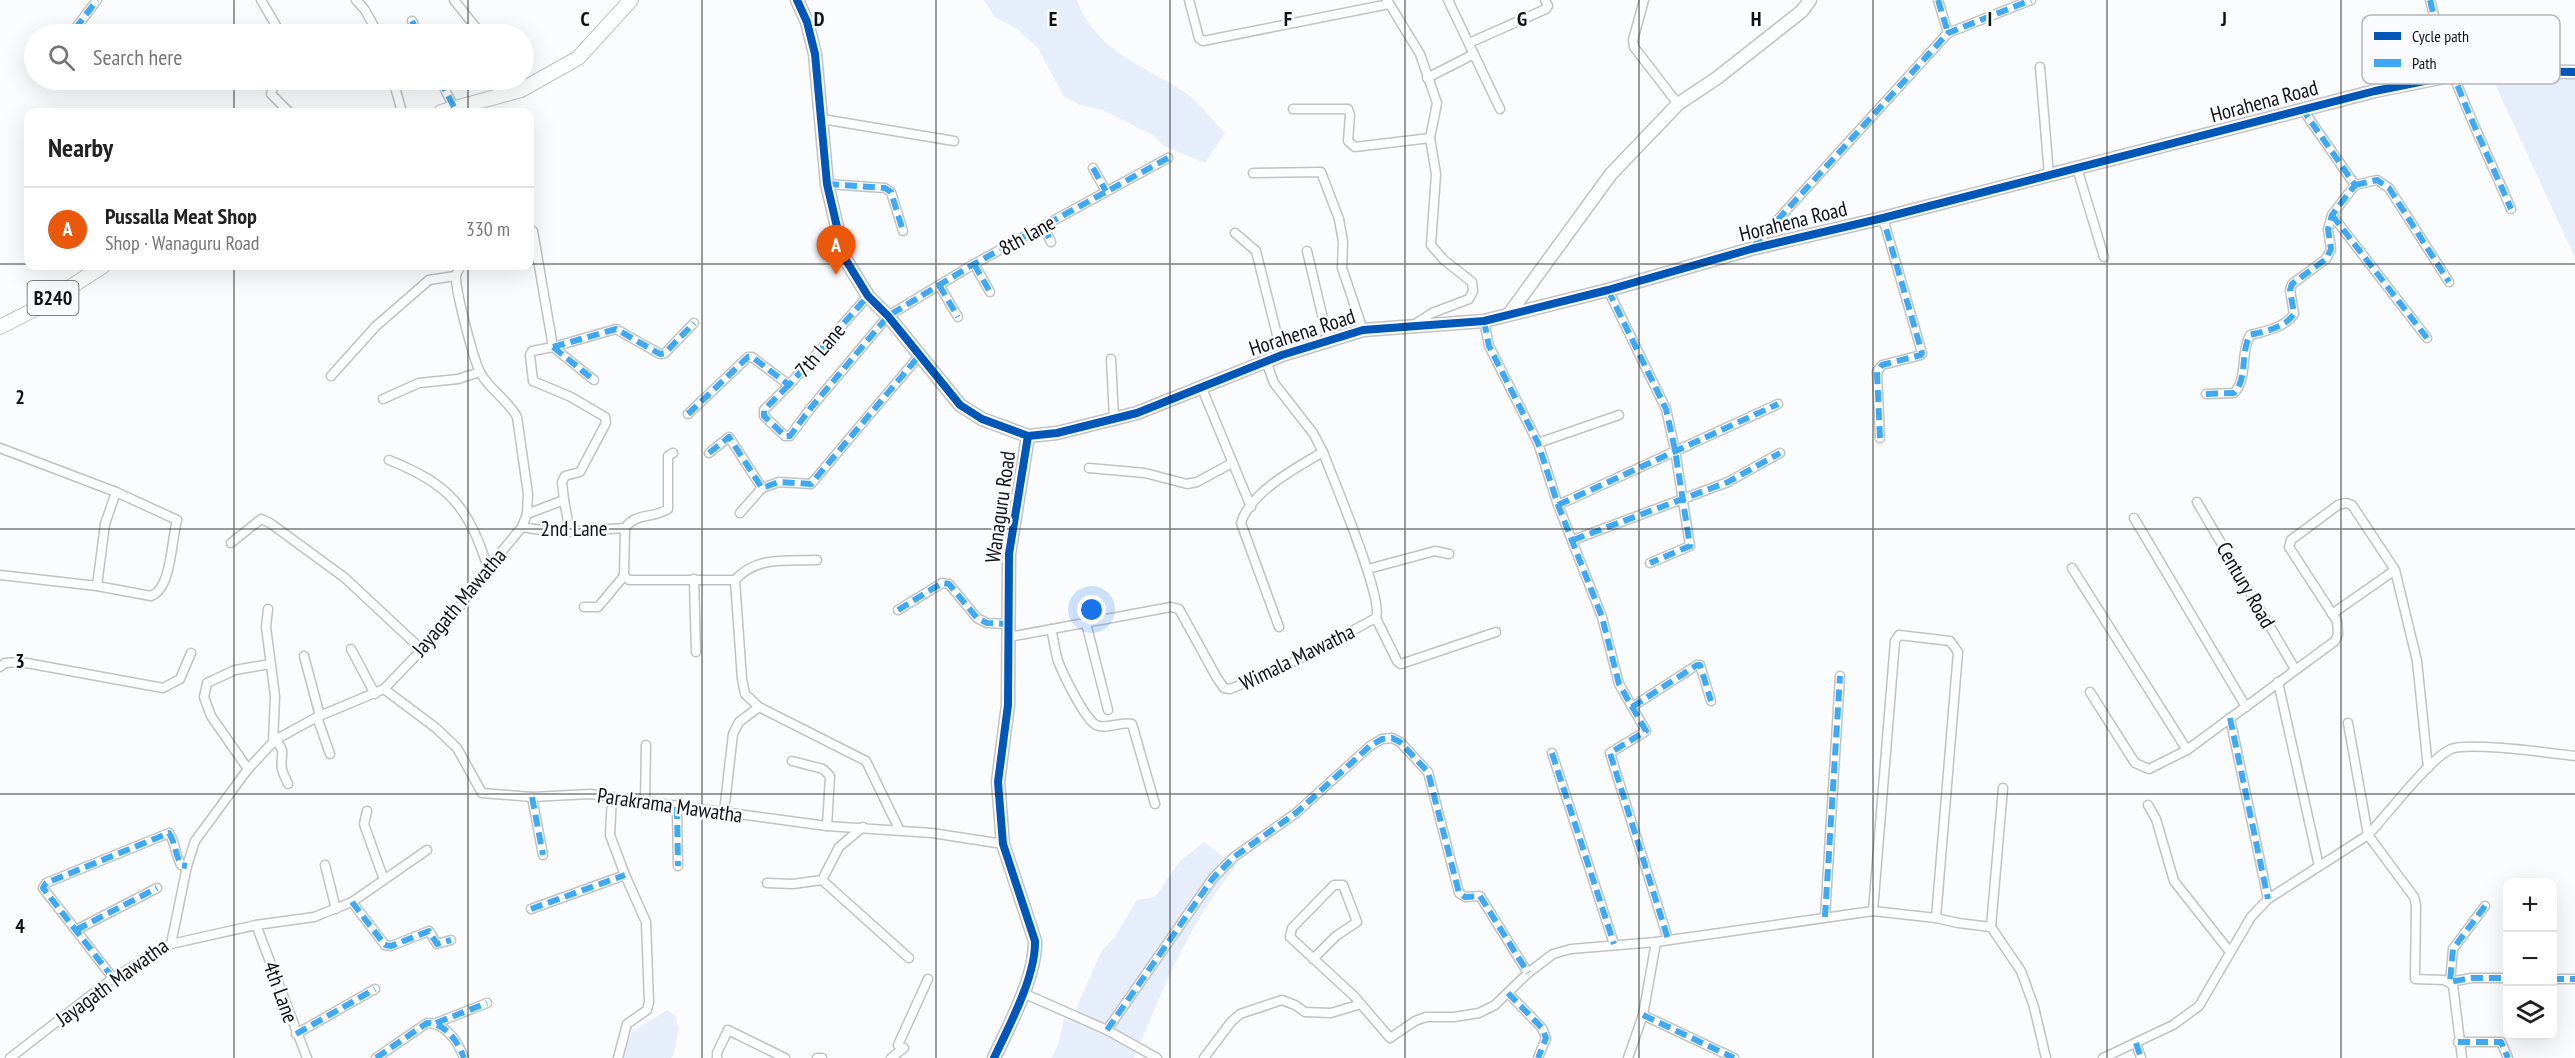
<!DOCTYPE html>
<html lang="en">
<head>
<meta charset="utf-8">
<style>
  :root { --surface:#fff; --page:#f2f2f2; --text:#222; --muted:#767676; --line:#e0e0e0; --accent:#ea580c }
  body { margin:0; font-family:"PT Sans Narrow",sans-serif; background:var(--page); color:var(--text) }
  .controls { position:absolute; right:18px; bottom:18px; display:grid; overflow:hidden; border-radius:12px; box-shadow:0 6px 24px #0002 }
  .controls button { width:54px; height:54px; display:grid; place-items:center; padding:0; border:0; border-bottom:2px solid var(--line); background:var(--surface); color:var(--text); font:30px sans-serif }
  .you { position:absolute; left:1092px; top:610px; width:21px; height:21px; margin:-15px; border:4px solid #fff; border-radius:50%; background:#1a73e8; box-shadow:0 0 0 9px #1a73e833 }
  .badge { display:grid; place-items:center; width:39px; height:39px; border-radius:50%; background:var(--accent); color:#fff; font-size:20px; font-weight:700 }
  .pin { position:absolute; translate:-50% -50px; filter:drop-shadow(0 2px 3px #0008) }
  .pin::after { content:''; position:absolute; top:32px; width:21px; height:18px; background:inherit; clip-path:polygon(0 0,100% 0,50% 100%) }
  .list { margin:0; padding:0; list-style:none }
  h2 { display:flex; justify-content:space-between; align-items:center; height:78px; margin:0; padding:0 24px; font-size:26px }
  h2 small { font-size:20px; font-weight:400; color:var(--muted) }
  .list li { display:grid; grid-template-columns:39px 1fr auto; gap:18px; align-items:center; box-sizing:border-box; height:84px; padding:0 24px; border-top:2px solid var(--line) }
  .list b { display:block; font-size:22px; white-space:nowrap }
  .list p { margin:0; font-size:20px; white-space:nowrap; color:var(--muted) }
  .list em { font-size:20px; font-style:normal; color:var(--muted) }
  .icon { flex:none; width:33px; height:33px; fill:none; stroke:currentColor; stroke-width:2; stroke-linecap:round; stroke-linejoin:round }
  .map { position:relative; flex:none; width:2575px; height:1058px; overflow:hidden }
  .search { position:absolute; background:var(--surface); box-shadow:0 6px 24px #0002; left:24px; top:24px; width:510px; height:66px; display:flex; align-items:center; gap:15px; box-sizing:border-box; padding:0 21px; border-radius:33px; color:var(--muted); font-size:22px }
  .panel { position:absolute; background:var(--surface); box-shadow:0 6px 24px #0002; left:24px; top:108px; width:510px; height:162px; border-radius:12px }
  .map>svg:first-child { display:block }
  .green { fill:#e7eefb }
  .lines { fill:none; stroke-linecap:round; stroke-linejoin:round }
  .street-casing { stroke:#c1c2c4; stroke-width:11 }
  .secondary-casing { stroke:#c1c2c4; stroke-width:15 }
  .primary-casing { stroke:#c1c2c4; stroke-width:16 }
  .street { stroke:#feffff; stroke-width:8 }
  .secondary { stroke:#feffff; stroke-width:12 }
  .primary { stroke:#feffff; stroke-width:14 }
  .quiet { stroke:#3fa9f5; stroke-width:6; stroke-dasharray:12 6; stroke-linecap:butt }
  .cycleway-casing { stroke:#fafbff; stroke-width:11 }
  .cycleway { stroke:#0057b8; stroke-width:8 }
  .grid { fill:none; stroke:#111214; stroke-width:1.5; stroke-opacity:0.55 }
  .labels { text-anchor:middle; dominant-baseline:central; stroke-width:5; stroke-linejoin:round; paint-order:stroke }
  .shield { fill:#fafbff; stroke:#57585a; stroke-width:1.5 }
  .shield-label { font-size:20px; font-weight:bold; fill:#111214 }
  .street-label { font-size:21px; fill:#111214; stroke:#fafbff }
  .key { fill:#fafbff; stroke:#b4b5b8; stroke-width:1.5 }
  .key-label { font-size:16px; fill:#111214 }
  .grid-label { font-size:20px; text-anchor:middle; font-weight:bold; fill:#111214; stroke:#fafbff; stroke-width:5; stroke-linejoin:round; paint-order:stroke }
</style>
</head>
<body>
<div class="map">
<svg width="2575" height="1058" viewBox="0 0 2575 1058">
  <rect width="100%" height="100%" fill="#fbfcfe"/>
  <g class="green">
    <path d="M984 0H1077C1095 50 1142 65 1183 91 1199 101 1212 120 1225 133L1205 163 1164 146 1154 136 1103 110 1080 105 1064 97 1038 48 1017 29 995 17Z"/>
    <polygon points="2489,71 2575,72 2575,258"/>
    <path d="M1204 842 1236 866C1188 924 1163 990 1134 1058H1052L1058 1045 1064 1019 1073 1021 1079 1002 1102 950 1114 938 1137 900 1155 897 1180 861Z"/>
    <polygon points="667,1010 675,1015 679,1029 673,1056 671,1058 620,1058 632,1032"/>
  </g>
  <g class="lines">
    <defs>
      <g id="street">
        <polyline points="261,0 281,34"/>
        <polyline points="356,0 365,10 378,34"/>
        <polyline points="454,0 481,34"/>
        <polyline points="1189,0 1199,38 1203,41 1389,4"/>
        <polyline points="1387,0 1420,54 1437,103 1430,138 1436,174 1431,245 1444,260 1472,282 1473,291 1469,299 1432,313 1412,326"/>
        <polyline points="1448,0 1500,109"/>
        <polyline points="1644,0 1633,40 1634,47 1678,104"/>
        <polyline points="1938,0 1948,33"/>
        <path d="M2430 0C2447 73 2482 141 2511 209"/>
        <polyline points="412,21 418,34"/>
        <polyline points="75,29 97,0"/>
        <polyline points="1469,43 1546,9 1548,6 1545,0"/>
        <polyline points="2040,67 2049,175"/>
        <polyline points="1427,78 1474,54"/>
        <polyline points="275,80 271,94 289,112"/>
        <polyline points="393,80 402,112"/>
        <polyline points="440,80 455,109"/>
        <polyline points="1293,109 1348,109 1350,115 1348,141 1355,147 1430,138"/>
        <polyline points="822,119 954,141"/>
        <polyline points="1093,168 1106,191"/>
        <polyline points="2077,168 2104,257"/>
        <polyline points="1253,173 1321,172 1339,219 1343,242 1342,268 1363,330"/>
        <polyline points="827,184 885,188 891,192 903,231"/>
        <polyline points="2355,185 2377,180 2389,188 2449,282"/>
        <polyline points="2332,215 2427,338"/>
        <polyline points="1044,227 1051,242"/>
        <polyline points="1235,233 1256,251 1282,355"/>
        <polyline points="1751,249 1948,33 2031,0"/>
        <polyline points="1307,251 1328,340"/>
        <polyline points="974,264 990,292"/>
        <polyline points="939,285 958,317"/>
        <polyline points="1608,290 1666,409 1675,450 1690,546 1650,563"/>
        <polyline points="1484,321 1489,346 1538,443 1558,505 1602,617 1619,684 1646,731 1610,753 1668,939"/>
        <polyline points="553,347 616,329 660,354 665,353 694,323"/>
        <polyline points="553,347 594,380"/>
        <polyline points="1111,359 1114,419"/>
        <polyline points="331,376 376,326 429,280 455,276"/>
        <polyline points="789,385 764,410 764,416 785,436 790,436 810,409 888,316 974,264 1168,158"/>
        <polyline points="1201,386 1251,507"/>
        <path d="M2206 394 2234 393C2248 379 2240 353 2250 335 2266 331 2284 328 2294 314L2290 290 2292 284 2326 259 2331 249 2328 229 2332 215 2355 185 2303 110"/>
        <polyline points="383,399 419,383 458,379 480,372"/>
        <polyline points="688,414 748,357 752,357 789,385 868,296"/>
        <polyline points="1880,438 1877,372 1882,365 1921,355 1922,353 1883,218"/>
        <polyline points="1538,443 1619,415"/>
        <path d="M0 448 116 492 177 520C171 541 172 588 151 596L97 586 0 575"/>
        <path d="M673 453 668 456V509C653 519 636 512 625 528L624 576 629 580H735L742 679 745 694 759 707 739 722 733 734 724 812"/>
        <polyline points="709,453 729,437 762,488 779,482 811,484 919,356"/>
        <path d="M389 460C449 484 468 506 488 568"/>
        <polyline points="1089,468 1145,473 1187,484 1197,482 1232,463"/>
        <polyline points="564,500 570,532"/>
        <polyline points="2197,502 2295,669"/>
        <polyline points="1558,505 1778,404"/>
        <polyline points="740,513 762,488"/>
        <polyline points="527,514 564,500 562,482 565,476 580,472 606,423 605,417 571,397 533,381 530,355 532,351 553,347 533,231 530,229"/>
        <polyline points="2134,518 2246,707"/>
        <path d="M522 527C557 534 590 530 625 528"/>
        <polyline points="1573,540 1728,482 1780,453"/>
        <polyline points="231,543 261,519 270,523 345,578 421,649"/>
        <polyline points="2072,568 2187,750 2335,641 2338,634 2337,621 2289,547 2291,540 2338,505 2346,503 2352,505 2395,570 2417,661 2428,768"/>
        <polyline points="1368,569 1435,551 1449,554"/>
        <polyline points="694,579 696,652"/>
        <path d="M735 580C757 556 786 561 817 560"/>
        <polyline points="97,586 105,524 116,492"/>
        <polyline points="584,607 598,607 624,576"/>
        <polyline points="268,609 266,627 275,696 273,743"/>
        <polyline points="898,610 942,583 949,584 977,618 987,623 1007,624"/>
        <polyline points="2332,614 2395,570"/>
        <polyline points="1376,618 1397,661 1401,664 1496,632"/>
        <polyline points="1086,623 1108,710"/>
        <path d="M1279 627 1241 523C1250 492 1296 468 1323 452"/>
        <path d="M1051 629C1054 640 1055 651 1058 661 1063 674 1084 718 1096 725 1106 730 1121 721 1132 724L1155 804"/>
        <path d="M1009 637 1171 607 1179 609 1217 678 1224 688 1230 689 1286 666 1376 618C1384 598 1333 479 1323 452L1313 433 1274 383 1266 361"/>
        <polyline points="351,649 375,694"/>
        <polyline points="304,656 320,716"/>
        <polyline points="0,667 5,663 21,662 163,688 180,679 191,653"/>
        <polyline points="2278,682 2319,866"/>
        <polyline points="384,689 436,728 457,748 482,793 532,797 590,794 827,826 932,833 1003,844"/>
        <polyline points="2090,692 2135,763 2149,769 2187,750"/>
        <polyline points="759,707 866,761 899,829"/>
        <polyline points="1632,707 1697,665 1700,665 1711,701"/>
        <polyline points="317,717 330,754"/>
        <polyline points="2230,718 2268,899"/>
        <path d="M275 740C288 753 279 756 282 769 283 774 286 779 288 784"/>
        <polyline points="1552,753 1614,944"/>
        <polyline points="792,761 823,769 830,776 827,826"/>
        <polyline points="248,769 211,716 204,697 207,683 235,670 270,664"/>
        <polyline points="532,797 543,855"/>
        <polyline points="612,797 610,835 625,875 646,922 649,1002 647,1010 627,1024 618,1058"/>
        <polyline points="645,803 646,745"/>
        <polyline points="2148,805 2156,819 2174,881 2230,952"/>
        <polyline points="677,807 678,866"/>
        <polyline points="367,811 364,824 384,880"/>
        <polyline points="863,827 839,847 822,880 909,958"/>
        <polyline points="325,865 336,909"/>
        <polyline points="767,883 793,884 822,880"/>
        <polyline points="352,902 385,945 391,946 429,931 437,944 451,940"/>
        <polyline points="2485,906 2453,949 2450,982 2471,978 2508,978"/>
        <polyline points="531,909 625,875"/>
        <polyline points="1873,911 1895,641 1899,635 1950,641 1958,652 1936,918"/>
        <polyline points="1825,917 1840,676"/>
        <polyline points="256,925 307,1058"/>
        <polyline points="1991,927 2003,788"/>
        <polyline points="76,930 157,888"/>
        <path d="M171 944 187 866 195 841 248 769 275 740 317 717 384 689 450 620 488 568 522 527 527 514 528 494 517 417C508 400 491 391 481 374 474 362 456 293 456 278 456 274 458 270 461 266"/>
        <polyline points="1313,959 1336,936 1357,922 1343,885 1334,885 1292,928 1290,937 1354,996 1390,1038 1415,1021 1426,1017 1454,1017 1479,1013 1495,1005 1528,973 1553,954 1571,949 1656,942 1873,911 1936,918 1958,923 1991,927 2021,971 2034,1007 2046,1058"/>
        <path d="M113 978 43 888 46 883 169 833C176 844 175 854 181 865L187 866"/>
        <polyline points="2552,979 2575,979"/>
        <polyline points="1023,993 1107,1030 1157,1058"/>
        <polyline points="1508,993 1542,1028 1546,1038 1538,1058"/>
        <polyline points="1643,1015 1734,1058"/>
        <polyline points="436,1023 487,1003"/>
        <polyline points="1107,1030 1213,878 1234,857 1296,813 1370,746 1382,739 1392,738 1400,742 1428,772 1459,893 1465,897 1480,896 1528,973"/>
        <polyline points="296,1034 375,989"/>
        <polyline points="2458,1042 2501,1042 2508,1058"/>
        <polyline points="2136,1043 2141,1058"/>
        <polyline points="898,1045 928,979"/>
        <polyline points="10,1058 113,978 171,944 256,925 314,917 352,902 427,850"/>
        <path d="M376 1058 427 1023C446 1023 458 1042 464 1058"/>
        <polyline points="717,1058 717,1053 728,1030 785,1058"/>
        <polyline points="817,1058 822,1058"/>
        <polyline points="891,1058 904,1048"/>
        <polyline points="1204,1058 1231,1022 1240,1014 1282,1000 1295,1005 1305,1012 1331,1013 1361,1004"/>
        <polyline points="1628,1058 1643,1015 1656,942"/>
        <polyline points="2103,1058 2173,1025 2199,1006 2251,917 2268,899 2368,835 2348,723"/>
        <path d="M2462 1058 2453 985 2444 980 2415 979 2416 905 2414 897 2368 835C2386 816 2430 758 2451 749 2469 742 2552 753 2575 756"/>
      </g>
      <g id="secondary">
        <path d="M797 0 807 22 815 54 827 184 844 257 868 296 888 316 960 405 982 419 1028 436 1009 554 1008 705 998 782 1003 844 1035 941C1036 976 1009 1026 994 1058"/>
        <polyline points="1509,314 1611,174 1678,104 1717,78 1802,11 1810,0"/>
        <polyline points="1028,436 1057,433 1137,413 1282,355 1363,330 1484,321 1608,290 1751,249 1883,218 2375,91 2454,75 2489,71 2575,72"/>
      </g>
      <g id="primary">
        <polyline points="441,112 521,90 578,58 631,0"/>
        <polyline points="0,327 41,306 103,266"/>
      </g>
    </defs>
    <use href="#street" class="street-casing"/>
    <use href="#secondary" class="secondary-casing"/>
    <use href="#primary" class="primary-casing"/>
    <use href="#street" class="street"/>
    <use href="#secondary" class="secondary"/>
    <use href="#primary" class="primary"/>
    <g class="quiet">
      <polyline points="1938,0 1948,33"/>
      <path d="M2430 0C2447 73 2482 141 2511 209"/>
      <polyline points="412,21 418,34"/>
      <polyline points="75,29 97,0"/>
      <polyline points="440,80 455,109"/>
      <polyline points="1093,168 1106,191"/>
      <polyline points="827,184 885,188 891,192 903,231"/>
      <polyline points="2355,185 2377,180 2389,188 2449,282"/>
      <polyline points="2332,215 2427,338"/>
      <polyline points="1044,227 1051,242"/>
      <polyline points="1753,247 1948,33 2031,0"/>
      <polyline points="974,264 990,292"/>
      <polyline points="939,285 958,317"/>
      <polyline points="1608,290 1666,409 1675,450 1690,546 1650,563"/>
      <polyline points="1484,321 1489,346 1538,443 1558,505 1602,617 1619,684 1646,731 1610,753 1668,939"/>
      <polyline points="553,347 616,329 660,354 665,353 694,323"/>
      <polyline points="553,347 594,380"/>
      <polyline points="789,385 764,410 764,416 785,436 790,436 810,409 888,316 974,264 1168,158"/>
      <path d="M2206 394 2234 393C2248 379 2240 353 2250 335 2266 331 2284 328 2294 314L2290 290 2292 284 2326 259 2331 249 2328 229 2332 215 2355 185 2303 110"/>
      <polyline points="688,414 748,357 752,357 789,385 868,296"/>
      <polyline points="1880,438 1877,372 1882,365 1921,355 1922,353 1883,218"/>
      <polyline points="709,453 729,437 762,488 779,482 811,484 919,356"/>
      <polyline points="1558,505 1778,404"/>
      <polyline points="1573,540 1728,482 1780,453"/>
      <polyline points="898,610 942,583 949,584 977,618 987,623 1007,624"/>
      <polyline points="1632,707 1697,665 1700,665 1711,701"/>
      <polyline points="2230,718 2268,899"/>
      <polyline points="1552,753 1614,944"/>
      <polyline points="532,797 543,855"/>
      <polyline points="677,807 678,866"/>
      <polyline points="352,902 385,945 391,946 429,931 437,944 451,940"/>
      <polyline points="2485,906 2453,949 2450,982 2471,978 2508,978"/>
      <polyline points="531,909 625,875"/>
      <polyline points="1825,917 1840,676"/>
      <polyline points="76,930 157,888"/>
      <path d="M113 978 43 888 46 883 169 833C176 844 175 854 181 865L187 866"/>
      <polyline points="2552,979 2575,979"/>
      <polyline points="1508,993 1542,1028 1546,1038 1538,1058"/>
      <polyline points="1643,1015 1734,1058"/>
      <polyline points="436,1023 487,1003"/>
      <polyline points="1107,1030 1213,878 1234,857 1296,813 1370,746 1382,739 1392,738 1400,742 1428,772 1459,893 1465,897 1480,896 1528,973"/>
      <polyline points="296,1034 375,989"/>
      <polyline points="2458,1042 2501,1042 2508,1058"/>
      <polyline points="2136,1043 2141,1058"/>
      <path d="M376 1058 427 1023C446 1023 458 1042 464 1058"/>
    </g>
    <defs>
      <g id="cycleway">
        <path d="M797 0 807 22 815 54 827 184 844 257 868 296 888 316 960 405 982 419 1028 436 1009 554 1008 705 998 782 1003 844 1035 941C1036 976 1009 1026 994 1058"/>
        <polyline points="1028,436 1057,433 1137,413 1282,355 1363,330 1484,321 1608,290 1751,249 1883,218 2375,91 2454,75 2489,71 2575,72"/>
      </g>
    </defs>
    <use href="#cycleway" class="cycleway-casing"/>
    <use href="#cycleway" class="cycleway"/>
  </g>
  <path class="grid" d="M234 0V34M468 0V34M702 0V1058M936 0V1058M1170 0V1058M1405 0V1058M1639 0V1058M1873 0V1058M2107 0V1058M2341 0V1058M234 80V112M468 80V112M0 264H28M530 264H2575M234 266V1058M468 266V1058M0 529H2575M0 794H2575"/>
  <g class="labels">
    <rect class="shield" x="27.5" y="281" width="51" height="34" rx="4.5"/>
    <g class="shield-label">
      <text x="53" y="298">B240</text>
    </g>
    <g class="street-label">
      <text transform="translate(2264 101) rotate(-15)">Horahena Road</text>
      <text transform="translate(1793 221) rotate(-14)">Horahena Road</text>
      <text transform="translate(1027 235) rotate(-29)">8th lane</text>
      <text transform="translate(1302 332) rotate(-18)">Horahena Road</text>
      <text transform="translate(820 350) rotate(-49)">7th Lane</text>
      <text transform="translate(1000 507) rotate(-82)">Wanaguru Road</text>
      <text x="574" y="528">2nd Lane</text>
      <text transform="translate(2246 585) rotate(60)">Century Road</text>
      <text transform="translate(459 602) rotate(-50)">Jayagath Mawatha</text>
      <text transform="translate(1297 657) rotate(-26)">Wimala Mawatha</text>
      <text transform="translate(670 805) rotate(8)">Parakrama Mawatha</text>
      <text transform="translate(112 982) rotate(-36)">Jayagath Mawatha</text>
      <text transform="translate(281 992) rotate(70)">4th Lane</text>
    </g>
  </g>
  <rect x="2362" y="15" width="198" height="69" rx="9" class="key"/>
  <rect x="2374" y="32" width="27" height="8" fill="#0057b8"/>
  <rect x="2374" y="59" width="27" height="8" fill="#3fa9f5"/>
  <g class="key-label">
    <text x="2412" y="42">Cycle path</text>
    <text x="2412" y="69">Path</text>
  </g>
  <g class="grid-label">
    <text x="585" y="26">C</text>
    <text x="819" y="26">D</text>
    <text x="1053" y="26">E</text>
    <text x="1288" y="26">F</text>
    <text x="1522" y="26">G</text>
    <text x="1756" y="26">H</text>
    <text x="1990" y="26">I</text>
    <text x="2224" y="26">J</text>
    <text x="20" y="404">2</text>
    <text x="20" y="668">3</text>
    <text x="20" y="933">4</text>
  </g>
</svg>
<div class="controls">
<button>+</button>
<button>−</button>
<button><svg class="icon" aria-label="layers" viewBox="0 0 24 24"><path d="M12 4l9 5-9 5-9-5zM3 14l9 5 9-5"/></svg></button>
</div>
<div class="you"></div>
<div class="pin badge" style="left:836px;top:275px">A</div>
<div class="search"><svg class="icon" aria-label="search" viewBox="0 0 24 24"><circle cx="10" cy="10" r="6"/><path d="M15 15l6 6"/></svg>Search here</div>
<section class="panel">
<h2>Nearby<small></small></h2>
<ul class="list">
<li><span class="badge">A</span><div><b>Pussalla Meat Shop</b><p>Shop · Wanaguru Road</p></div><em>330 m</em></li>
</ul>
</section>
</div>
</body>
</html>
